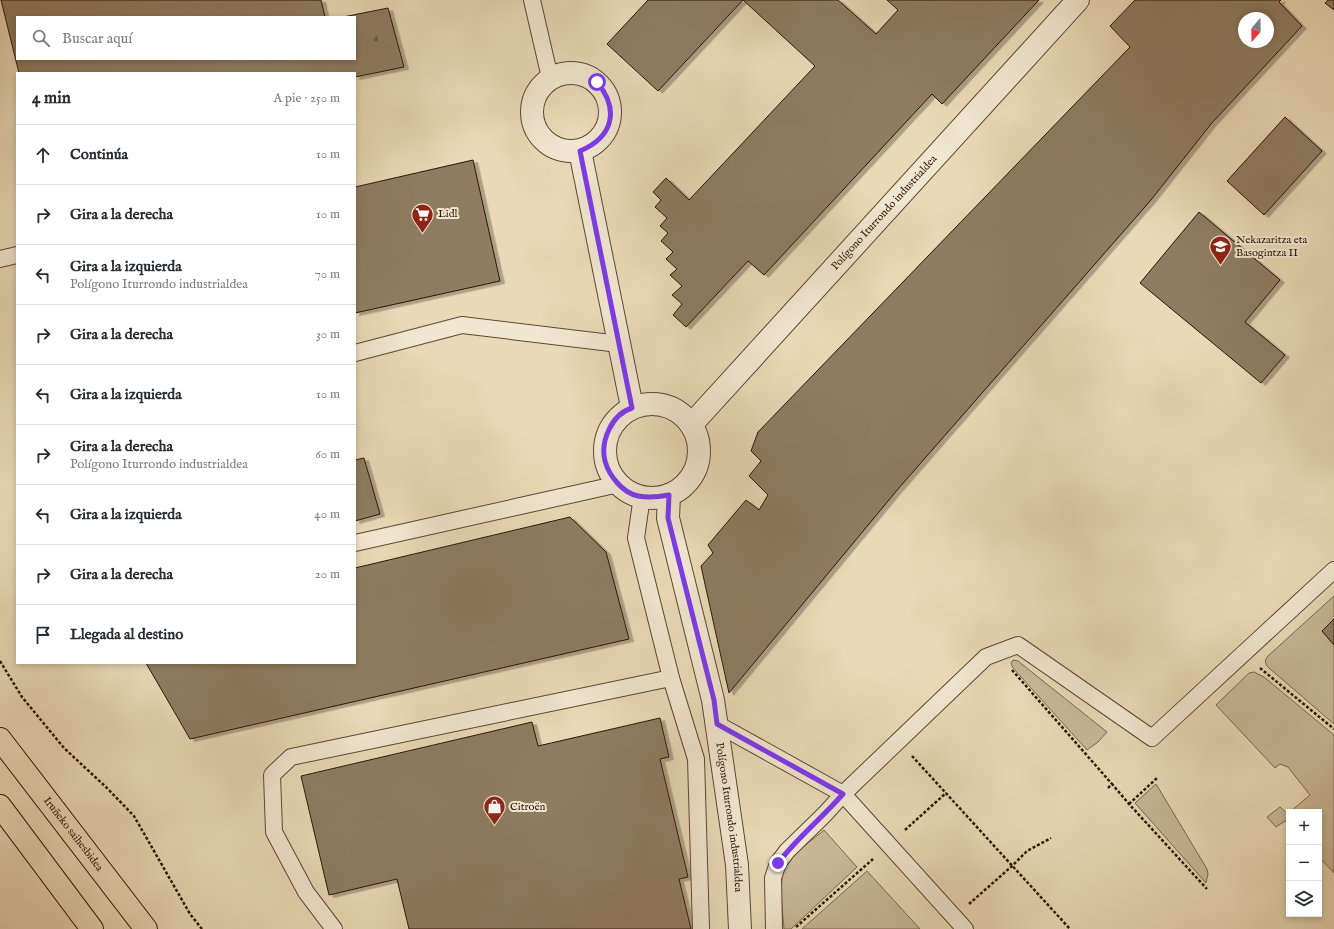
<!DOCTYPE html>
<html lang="es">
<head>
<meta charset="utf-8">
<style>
  :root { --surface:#fff; --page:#f2f2f3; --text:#2b2b33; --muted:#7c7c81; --line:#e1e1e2 }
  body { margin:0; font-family:"IM FELL English",serif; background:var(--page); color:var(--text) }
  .controls { position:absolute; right:12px; bottom:12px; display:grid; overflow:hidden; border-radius:0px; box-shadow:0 2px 6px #0003 }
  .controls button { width:36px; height:36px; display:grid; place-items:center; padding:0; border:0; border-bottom:1px solid var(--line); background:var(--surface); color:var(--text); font:20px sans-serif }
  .compass { position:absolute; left:1238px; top:12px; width:36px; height:36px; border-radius:50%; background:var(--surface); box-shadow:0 2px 6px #0003; rotate:200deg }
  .stop { position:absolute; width:12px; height:12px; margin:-9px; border:3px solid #7c3aed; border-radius:50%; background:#fff }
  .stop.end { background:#7c3aed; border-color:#fff; box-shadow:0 1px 4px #0008 }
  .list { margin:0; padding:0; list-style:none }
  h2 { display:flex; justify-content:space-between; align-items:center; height:52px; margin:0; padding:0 16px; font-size:17px }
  h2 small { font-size:13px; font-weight:400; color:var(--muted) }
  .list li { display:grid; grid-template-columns:26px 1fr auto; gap:12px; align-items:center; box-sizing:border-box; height:60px; padding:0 16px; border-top:1px solid var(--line) }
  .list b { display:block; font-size:15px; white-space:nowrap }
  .list p { margin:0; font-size:13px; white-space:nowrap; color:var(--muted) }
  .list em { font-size:13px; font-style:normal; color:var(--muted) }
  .icon { flex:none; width:22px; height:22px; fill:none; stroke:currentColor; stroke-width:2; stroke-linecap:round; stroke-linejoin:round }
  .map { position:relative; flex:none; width:1334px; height:929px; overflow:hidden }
  .search { position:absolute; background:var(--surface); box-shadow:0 2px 6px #0003; left:16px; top:16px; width:340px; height:44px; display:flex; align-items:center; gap:10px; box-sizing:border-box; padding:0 14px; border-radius:0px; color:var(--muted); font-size:15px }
  .panel { position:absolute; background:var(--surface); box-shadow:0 2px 6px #0003; left:16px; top:72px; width:340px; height:592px; border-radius:0px }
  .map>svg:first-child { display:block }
  .green { fill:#c9b898; stroke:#7b6750 }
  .building { fill:#8f7b62; stroke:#2d1607; fill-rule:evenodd; filter:url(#shadow) }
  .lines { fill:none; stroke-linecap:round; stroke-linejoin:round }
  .service-casing { stroke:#5c4733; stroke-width:18 }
  .minor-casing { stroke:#5c4733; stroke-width:24 }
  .trunk-casing { stroke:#2d1607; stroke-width:24 }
  .path { stroke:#2d1607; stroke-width:2.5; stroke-dasharray:3 2; stroke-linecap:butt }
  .service { stroke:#f1e6d0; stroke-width:16 }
  .minor { stroke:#f1e6d0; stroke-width:22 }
  .trunk { stroke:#e9d9b6; stroke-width:22 }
  .route { stroke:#7c3aed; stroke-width:5 }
  .labels { text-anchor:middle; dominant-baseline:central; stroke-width:4; stroke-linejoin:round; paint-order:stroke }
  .number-label { font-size:9px; fill:#462f1e }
  .street-label { font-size:11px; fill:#2d1607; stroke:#f1e6d0 }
  .poi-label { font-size:11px; fill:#2d1607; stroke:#f1e6d0; text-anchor:start }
</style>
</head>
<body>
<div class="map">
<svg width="1334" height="929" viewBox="0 0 1334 929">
  <defs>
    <filter id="shadow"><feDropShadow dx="4.5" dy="2.5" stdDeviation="0" flood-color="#0004"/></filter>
  </defs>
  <rect width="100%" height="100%" fill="#e9d9b6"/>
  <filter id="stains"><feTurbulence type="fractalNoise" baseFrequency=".005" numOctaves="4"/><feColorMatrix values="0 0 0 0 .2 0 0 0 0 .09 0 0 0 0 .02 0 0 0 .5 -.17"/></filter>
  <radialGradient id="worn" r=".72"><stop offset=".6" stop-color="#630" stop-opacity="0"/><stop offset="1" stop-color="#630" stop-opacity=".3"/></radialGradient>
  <g class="green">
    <path d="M1334 596V619L1322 631 1334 645V724L1269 668C1265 664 1264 661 1268 656Z"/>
    <polygon points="1013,660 1018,661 1107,732 1098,742 1087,750 1013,668 1011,663"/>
    <polygon points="1254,672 1264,677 1334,735 1334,873 1319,857 1319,812 1290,812 1310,795 1288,767 1280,764 1275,768 1216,705 1249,673"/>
    <polygon points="1156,784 1207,869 1208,874 1206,883 1135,803"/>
    <polygon points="1280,807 1288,814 1289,813 1289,825 1285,821 1276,827 1267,817"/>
    <path d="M824 830 857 867 791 929H784C783 911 777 879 787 864 793 853 814 839 824 830Z"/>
    <polygon points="867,871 920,929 802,929"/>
  </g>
  <g class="building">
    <polygon points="1,0 321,0 325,17 17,17 17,59 355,59 355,17 343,17 388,8 404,67 355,77 355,73 19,73"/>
    <polygon points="648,0 743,0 658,91 607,44"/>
    <polygon points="743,0 838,0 876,34 898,10 887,0 1039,0 942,104 932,94 764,275 748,261 686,327 673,315 682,304 672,295 682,286 670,275 677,269 666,259 673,252 661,241 668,233 660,226 667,218 655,207 661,200 653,192 666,178 689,200 815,66"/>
    <path d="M1135 0H1281L1279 2 1302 26 1211 124 1151 200 898 489 729 693 701 566 713 553 708 545 746 500 759 510 768 495 749 476 761 461 751 451 758 432 1130 47 1110 26ZM1244 18H1268V42H1244Z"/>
    <polygon points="1328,0 1334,0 1334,10 1325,3"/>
    <polygon points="1285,117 1322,151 1264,215 1227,181"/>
    <polygon points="473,160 500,281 355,313 355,187"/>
    <polygon points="1199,212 1280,280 1245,322 1285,355 1261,383 1140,283"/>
    <polygon points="364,458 380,514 355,521 355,460"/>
    <polygon points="570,517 606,552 629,639 190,739 146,663 355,663 355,568"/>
    <polygon points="1334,619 1334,645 1322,631"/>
    <polygon points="660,718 669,757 660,759 688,877 679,879 691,929 409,929 397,879 329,895 301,776 532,722 538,746"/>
  </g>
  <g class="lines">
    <defs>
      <g id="service">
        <polyline points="532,0 550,78"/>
        <polyline points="0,259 17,255"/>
        <polyline points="355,353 462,325 619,344"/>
        <polyline points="642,496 636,538 671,678 696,759 701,929"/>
        <polyline points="355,543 619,484"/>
        <polyline points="717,724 843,794 965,929"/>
        <polyline points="334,929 306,892 274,832 272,775 291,757 671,678"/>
        <polyline points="774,929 773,878 778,863 787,851 825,814 843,794 986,657 1018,645 1152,738 1334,570"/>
      </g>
      <g id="minor">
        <circle cx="571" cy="112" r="39"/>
        <polyline points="580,151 632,407"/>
        <circle cx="652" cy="451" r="47"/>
        <path id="s1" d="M691 425 1078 0"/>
        <path id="s2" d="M669 495 668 518 713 700 737 865 740 929"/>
      </g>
      <g id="trunk">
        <path id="s3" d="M0 739 146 929"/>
        <polyline points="0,806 92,929"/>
      </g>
    </defs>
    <use href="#service" class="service-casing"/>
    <use href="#minor" class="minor-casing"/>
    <use href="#trunk" class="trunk-casing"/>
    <g class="path">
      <polyline points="0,661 22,697 64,748 107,788 134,816 190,914 202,929"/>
      <polyline points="1260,668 1334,729"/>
      <polyline points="1012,670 1112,784"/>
      <polyline points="912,756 1070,929"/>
      <polyline points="1108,788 1112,784 1129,804 1207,889"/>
      <polyline points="1129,804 1157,778"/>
      <polyline points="905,830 946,793"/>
      <polyline points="969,904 1012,866 1027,851 1051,838"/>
      <polyline points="796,927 873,859"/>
    </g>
    <use href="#service" class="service"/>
    <use href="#minor" class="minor"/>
    <use href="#trunk" class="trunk"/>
  </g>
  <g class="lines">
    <path class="route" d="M597 82C620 110 613 137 580 151L632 408C612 414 600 441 605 461 609 476 623 493 638 496 649 498 658 497 669 495L668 518 714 700 717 724 843 794C822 818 797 838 778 863"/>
  </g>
  <defs>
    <symbol id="supermarket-pin" viewBox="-11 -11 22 30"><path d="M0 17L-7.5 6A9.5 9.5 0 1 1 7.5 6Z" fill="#8f2418" stroke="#f1e6d0"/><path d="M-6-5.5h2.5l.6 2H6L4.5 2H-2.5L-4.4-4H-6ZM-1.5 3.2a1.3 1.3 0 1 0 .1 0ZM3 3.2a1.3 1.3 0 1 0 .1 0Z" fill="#fff"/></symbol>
    <symbol id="university-pin" viewBox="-11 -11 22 30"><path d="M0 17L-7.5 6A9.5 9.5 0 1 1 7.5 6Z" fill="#8f2418" stroke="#f1e6d0"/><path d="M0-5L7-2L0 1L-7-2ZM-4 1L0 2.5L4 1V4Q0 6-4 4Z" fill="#fff"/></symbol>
    <symbol id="shop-pin" viewBox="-11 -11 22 30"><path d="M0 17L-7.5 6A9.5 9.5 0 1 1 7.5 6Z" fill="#8f2418" stroke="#f1e6d0"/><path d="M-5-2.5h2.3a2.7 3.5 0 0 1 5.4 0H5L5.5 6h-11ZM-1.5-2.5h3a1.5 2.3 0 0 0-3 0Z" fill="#fff"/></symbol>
  </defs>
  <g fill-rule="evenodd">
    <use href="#supermarket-pin" x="410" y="202" width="25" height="34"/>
    <use href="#university-pin" x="1208" y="234" width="25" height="34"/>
    <use href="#shop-pin" x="482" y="794" width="25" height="34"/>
  </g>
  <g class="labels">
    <g class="number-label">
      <text x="376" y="38">6</text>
    </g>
    <g class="street-label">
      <text stroke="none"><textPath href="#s1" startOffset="287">Polígono Iturrondo industrialdea</textPath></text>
      <text stroke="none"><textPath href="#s2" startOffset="329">Polígono Iturrondo industrialdea</textPath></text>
      <text stroke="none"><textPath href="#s3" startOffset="120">Iruñeko saihesbidea</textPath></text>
    </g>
    <g class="poi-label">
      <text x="438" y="214">Lidl</text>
      <text x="1236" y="240">Nekazaritza eta<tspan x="1236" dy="13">Basogintza II</tspan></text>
      <text x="510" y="807">Citroën</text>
    </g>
  </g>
  <rect width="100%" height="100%" filter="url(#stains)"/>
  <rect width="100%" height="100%" fill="url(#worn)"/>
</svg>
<div class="controls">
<button>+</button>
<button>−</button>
<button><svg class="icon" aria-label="layers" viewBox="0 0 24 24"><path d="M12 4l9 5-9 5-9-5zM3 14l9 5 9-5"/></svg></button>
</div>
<svg class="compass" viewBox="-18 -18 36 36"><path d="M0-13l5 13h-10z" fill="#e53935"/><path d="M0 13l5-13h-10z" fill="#7c7c81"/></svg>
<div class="stop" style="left:597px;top:82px"></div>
<div class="stop end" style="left:778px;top:863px"></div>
<div class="search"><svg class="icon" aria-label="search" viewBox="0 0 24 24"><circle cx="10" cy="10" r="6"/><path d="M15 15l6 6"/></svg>Buscar aquí</div>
<section class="panel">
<h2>4 min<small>A pie · 250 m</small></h2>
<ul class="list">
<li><svg class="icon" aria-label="ahead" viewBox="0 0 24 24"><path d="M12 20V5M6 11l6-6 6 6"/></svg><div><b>Continúa</b></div><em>10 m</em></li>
<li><svg class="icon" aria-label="right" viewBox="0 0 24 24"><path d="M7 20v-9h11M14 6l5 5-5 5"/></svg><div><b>Gira a la derecha</b></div><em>10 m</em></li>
<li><svg class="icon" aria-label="left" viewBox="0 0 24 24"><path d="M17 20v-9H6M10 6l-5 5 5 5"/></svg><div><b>Gira a la izquierda</b><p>Polígono Iturrondo industrialdea</p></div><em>70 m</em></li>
<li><svg class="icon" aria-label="right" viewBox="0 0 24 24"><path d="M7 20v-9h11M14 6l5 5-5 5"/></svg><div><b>Gira a la derecha</b></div><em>30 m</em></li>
<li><svg class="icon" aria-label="left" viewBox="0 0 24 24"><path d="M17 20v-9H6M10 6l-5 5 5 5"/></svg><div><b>Gira a la izquierda</b></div><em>10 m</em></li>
<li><svg class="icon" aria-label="right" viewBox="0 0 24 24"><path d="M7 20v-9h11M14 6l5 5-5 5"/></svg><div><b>Gira a la derecha</b><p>Polígono Iturrondo industrialdea</p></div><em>60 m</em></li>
<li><svg class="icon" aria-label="left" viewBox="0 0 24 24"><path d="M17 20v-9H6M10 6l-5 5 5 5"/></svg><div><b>Gira a la izquierda</b></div><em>40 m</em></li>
<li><svg class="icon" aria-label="right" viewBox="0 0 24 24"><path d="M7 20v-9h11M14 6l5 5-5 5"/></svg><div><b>Gira a la derecha</b></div><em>20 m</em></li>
<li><svg class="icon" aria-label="arrive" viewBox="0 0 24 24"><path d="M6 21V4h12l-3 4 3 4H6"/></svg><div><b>Llegada al destino</b></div></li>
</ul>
</section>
</div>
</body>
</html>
